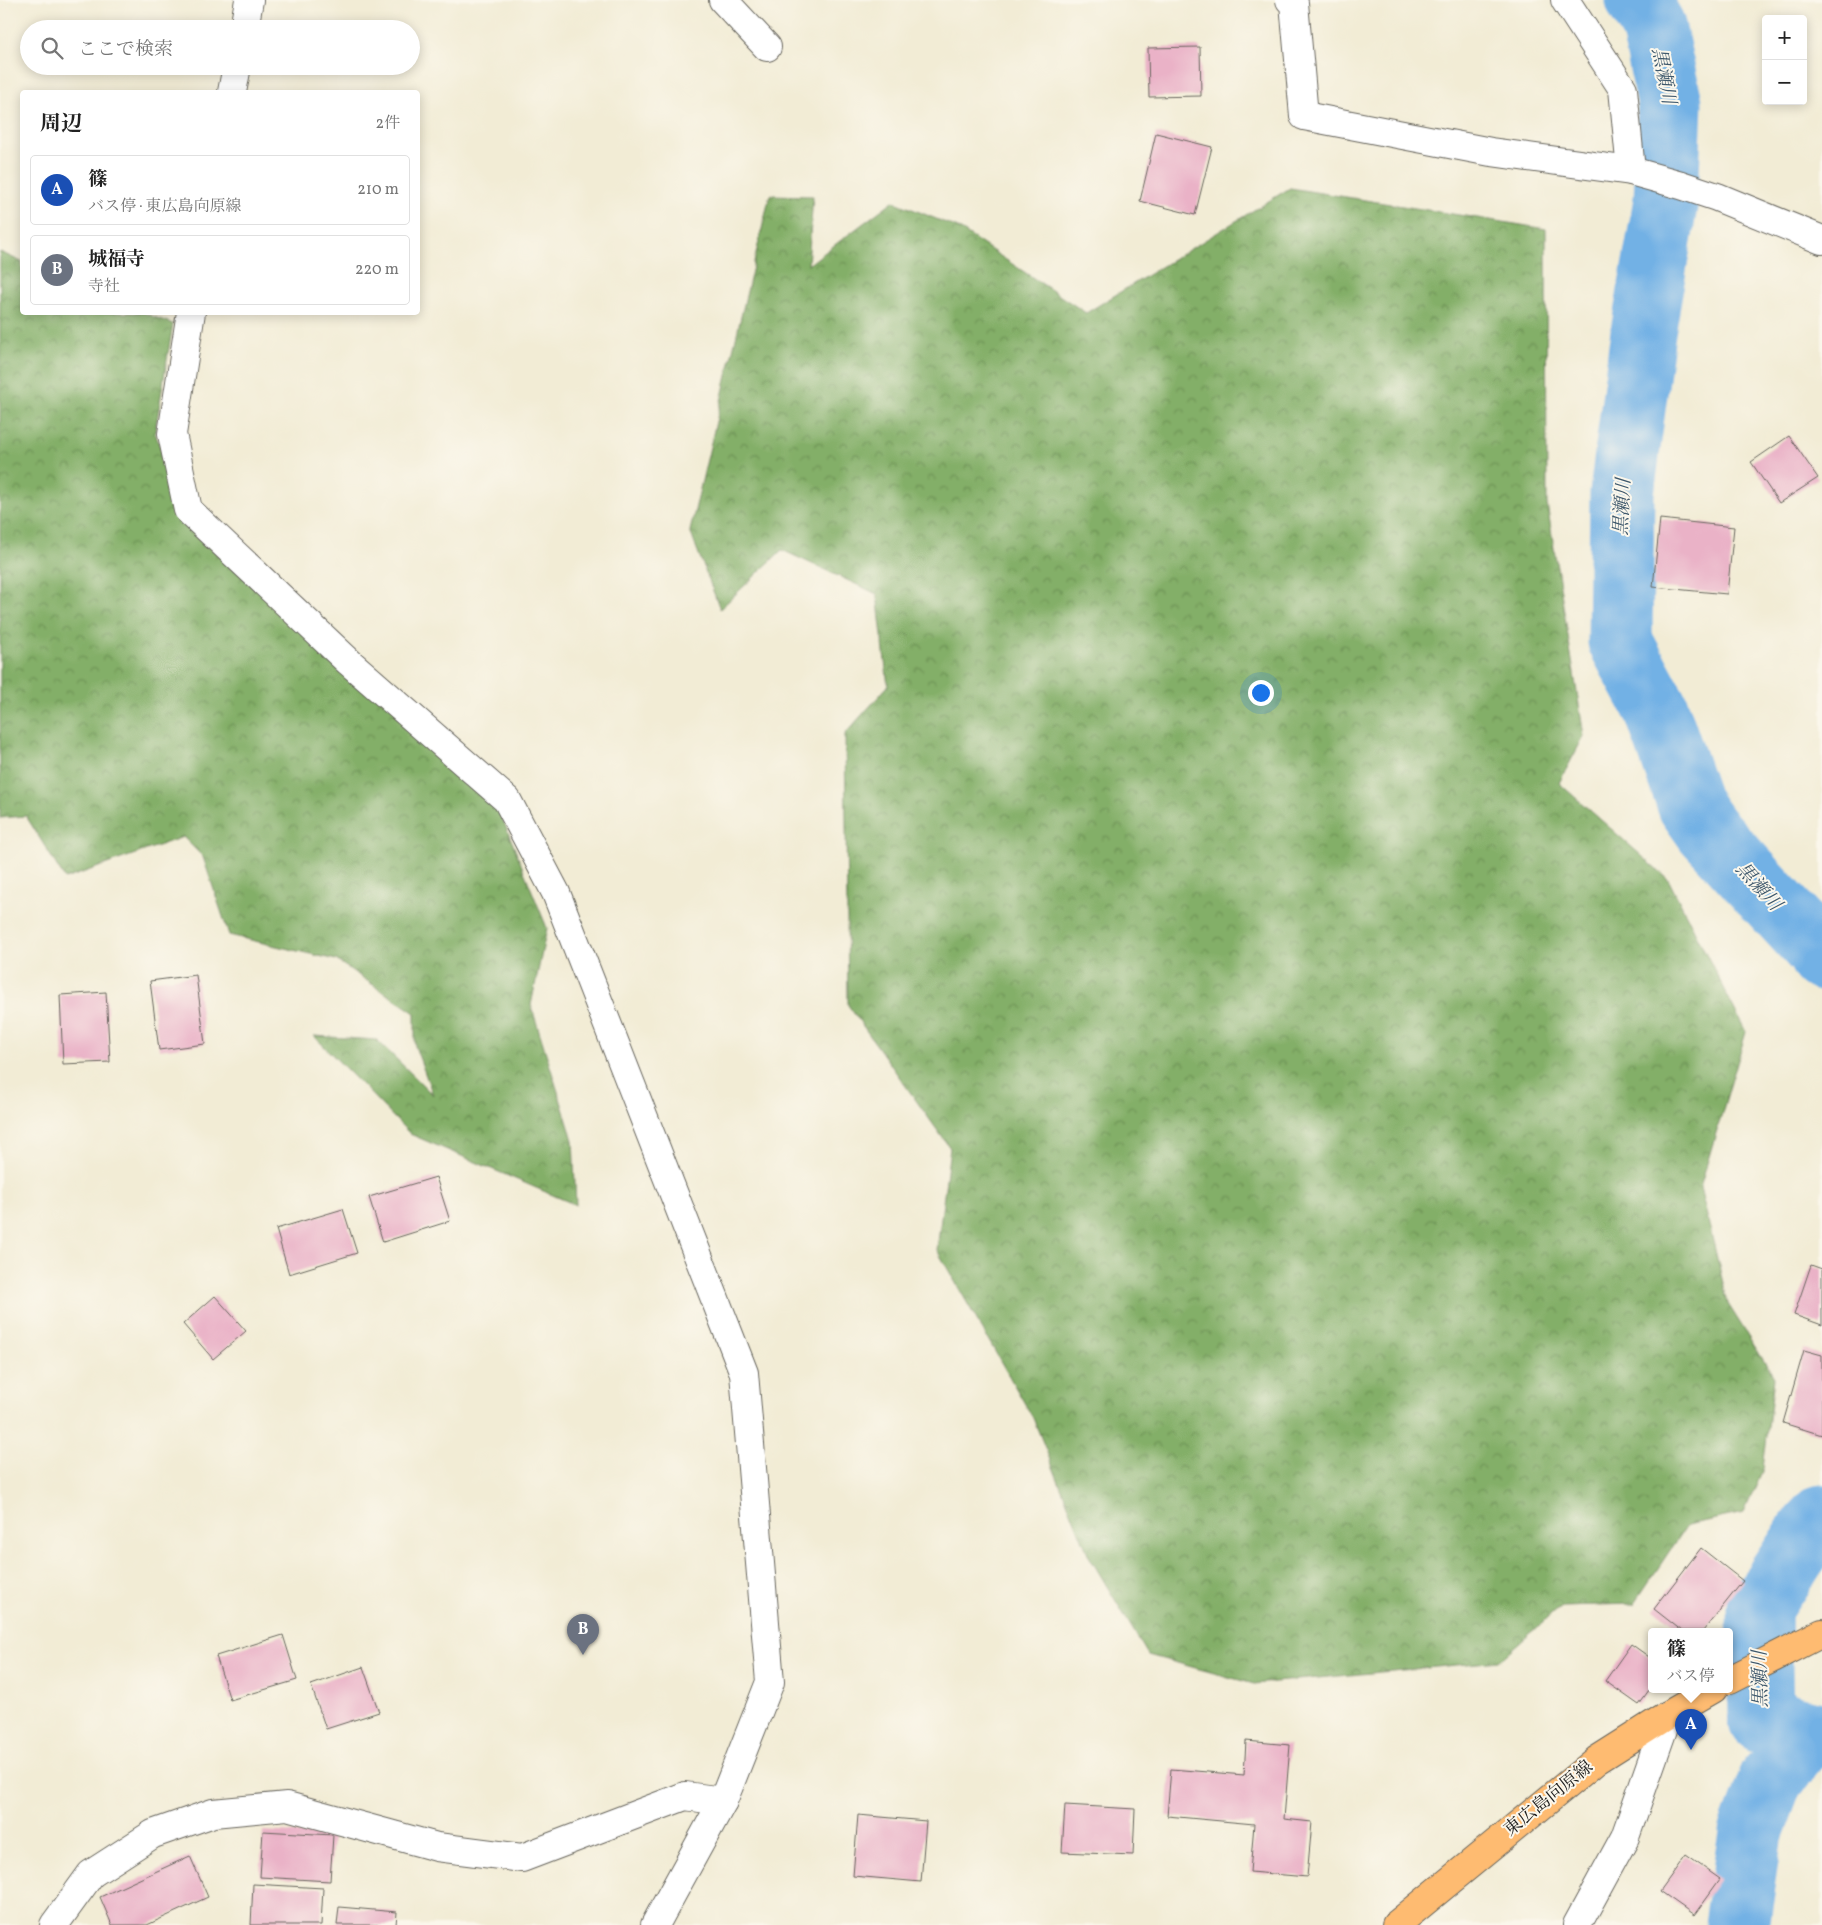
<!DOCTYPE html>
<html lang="ja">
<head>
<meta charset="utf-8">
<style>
  :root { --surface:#fff; --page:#f2f2f2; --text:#222; --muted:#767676; --line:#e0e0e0; --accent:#d1495b }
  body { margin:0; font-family:Vollkorn,"Noto Serif JP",serif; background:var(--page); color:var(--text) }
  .controls { position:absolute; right:15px; top:15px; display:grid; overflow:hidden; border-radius:5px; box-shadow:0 2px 12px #0003 }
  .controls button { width:45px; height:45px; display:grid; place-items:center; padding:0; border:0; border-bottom:1px solid var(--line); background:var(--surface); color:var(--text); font:25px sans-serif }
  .you { position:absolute; left:1260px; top:692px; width:18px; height:18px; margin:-12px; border:4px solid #fff; border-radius:50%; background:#1a73e8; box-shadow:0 0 0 8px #1a73e833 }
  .badge { display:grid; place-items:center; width:32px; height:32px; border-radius:50%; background:var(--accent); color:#fff; font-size:16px; font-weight:700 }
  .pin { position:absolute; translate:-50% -41px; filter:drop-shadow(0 1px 2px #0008) }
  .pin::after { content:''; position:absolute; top:26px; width:18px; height:15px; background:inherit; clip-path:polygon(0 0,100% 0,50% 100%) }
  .popup { position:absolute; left:1648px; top:1628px; width:85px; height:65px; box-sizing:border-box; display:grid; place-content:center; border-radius:5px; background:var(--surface); filter:drop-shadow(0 1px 4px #0005); font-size:16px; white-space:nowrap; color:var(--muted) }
  .popup b { font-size:19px; color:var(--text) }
  .popup::after { content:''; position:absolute; left:50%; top:100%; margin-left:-10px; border:10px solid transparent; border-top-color:var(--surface) }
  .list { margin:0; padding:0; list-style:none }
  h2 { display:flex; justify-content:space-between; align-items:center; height:65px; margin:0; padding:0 20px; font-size:21px }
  h2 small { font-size:16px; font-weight:400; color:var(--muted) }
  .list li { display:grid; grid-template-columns:32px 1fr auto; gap:15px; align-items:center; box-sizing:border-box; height:70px; margin:0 10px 10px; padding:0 10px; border:1px solid var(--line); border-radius:5px }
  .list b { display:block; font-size:19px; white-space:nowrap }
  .list p { margin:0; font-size:16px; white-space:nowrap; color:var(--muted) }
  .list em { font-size:16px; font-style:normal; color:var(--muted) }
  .icon { flex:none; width:28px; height:28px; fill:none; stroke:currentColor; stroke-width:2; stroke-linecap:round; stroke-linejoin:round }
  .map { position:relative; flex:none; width:1822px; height:1925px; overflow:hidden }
  .search { position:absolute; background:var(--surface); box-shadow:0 2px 12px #0003; left:20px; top:20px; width:400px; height:55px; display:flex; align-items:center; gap:12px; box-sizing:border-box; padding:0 18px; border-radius:28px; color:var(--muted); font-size:19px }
  .panel { position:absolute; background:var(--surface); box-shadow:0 2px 12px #0003; left:20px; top:90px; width:400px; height:225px; border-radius:5px }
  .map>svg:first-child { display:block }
  .forest { fill:url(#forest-crowns); stroke:#506642 }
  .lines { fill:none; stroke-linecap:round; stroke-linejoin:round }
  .stream { stroke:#72b1e5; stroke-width:11 }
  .river { stroke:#72b1e5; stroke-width:65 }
  .building { fill:#eab2c7 }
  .minor-casing { stroke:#67655d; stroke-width:30 }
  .primary-casing { stroke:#67655d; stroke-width:30 }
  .minor { stroke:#fff; stroke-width:28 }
  .primary { stroke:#febb71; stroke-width:28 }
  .labels { text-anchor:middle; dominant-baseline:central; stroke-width:4; stroke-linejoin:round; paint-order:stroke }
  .street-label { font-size:18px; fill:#1c1c1c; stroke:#fbf7ec }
  .water-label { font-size:19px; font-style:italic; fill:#3e586c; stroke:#fbf7ec }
</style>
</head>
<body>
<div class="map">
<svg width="1822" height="1925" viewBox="0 0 1822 1925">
  <defs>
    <pattern id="forest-crowns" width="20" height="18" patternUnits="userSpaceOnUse" patternTransform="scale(1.25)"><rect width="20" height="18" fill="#83af67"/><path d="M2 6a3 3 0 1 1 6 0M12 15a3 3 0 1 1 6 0" fill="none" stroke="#6a8e54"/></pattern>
  </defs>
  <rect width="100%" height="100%" fill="#fbf7ec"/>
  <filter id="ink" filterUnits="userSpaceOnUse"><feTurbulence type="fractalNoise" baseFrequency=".02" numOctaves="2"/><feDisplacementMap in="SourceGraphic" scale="10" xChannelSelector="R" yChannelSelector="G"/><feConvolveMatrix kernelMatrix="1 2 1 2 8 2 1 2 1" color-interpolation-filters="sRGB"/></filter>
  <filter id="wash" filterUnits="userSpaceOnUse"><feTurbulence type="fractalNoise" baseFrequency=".0096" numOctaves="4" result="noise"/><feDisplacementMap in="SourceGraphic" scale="20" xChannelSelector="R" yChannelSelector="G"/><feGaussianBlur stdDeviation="1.12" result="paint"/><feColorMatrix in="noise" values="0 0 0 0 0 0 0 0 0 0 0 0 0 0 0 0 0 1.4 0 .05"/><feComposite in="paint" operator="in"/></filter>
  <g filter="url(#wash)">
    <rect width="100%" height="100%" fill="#f2ecd5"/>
    <g class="forest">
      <polygon points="1290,188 1546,229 1547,504 1584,736 1559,783 1668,879 1746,1032 1700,1187 1728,1304 1774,1377 1763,1469 1744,1513 1687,1525 1634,1604 1562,1606 1499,1661 1254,1684 1148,1655 1089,1556 1033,1418 937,1250 950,1148 848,1005 845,734 888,686 877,594 782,550 720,609 690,531 770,195 813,196 808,265 893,201 958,228 1086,313"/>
      <polygon points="0,252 22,262 22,312 144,313 173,324 155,432 182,513 495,800 547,928 531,1005 573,1140 576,1205 410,1134 314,1036 377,1040 433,1095 415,1046 415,1013 336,960 229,935 203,857 183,837 65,879 26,816 0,818"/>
    </g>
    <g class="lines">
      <polyline class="stream" points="1810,1732 1822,1730"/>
      <g class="river">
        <polyline points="1638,0 1653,26 1670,103 1666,200 1643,332 1622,493 1620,641 1656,708 1690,806 1707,830 1818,951 1822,959"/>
        <polyline points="1737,1925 1751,1833 1771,1779 1810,1732 1761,1720 1759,1608 1811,1529 1822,1517"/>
      </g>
    </g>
    <g id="blocks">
      <g class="building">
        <polygon points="1200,47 1201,96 1149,97 1148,48"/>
        <polygon points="1156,133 1212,147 1195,215 1140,201"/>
        <polygon points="1789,436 1818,478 1779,503 1751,462"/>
        <polygon points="1660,519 1734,527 1727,594 1653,587"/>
        <polygon points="196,975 205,1044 159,1050 150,981"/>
        <polygon points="106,992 110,1062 63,1064 60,995"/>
        <polygon points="436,1177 450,1221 383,1242 369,1197"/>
        <polygon points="343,1209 357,1253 289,1274 276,1229"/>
        <polygon points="1811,1265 1822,1269 1822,1325 1794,1315"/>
        <polygon points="215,1296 246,1331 213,1359 183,1324"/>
        <polygon points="1804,1350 1822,1355 1822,1435 1783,1423"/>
        <polygon points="1701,1548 1743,1581 1703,1631 1682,1631 1654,1609"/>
        <polygon points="283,1635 297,1680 230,1700 216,1656"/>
        <polygon points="1631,1644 1652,1659 1652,1687 1639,1705 1605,1681"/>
        <polygon points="363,1667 379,1712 326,1729 311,1685"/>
        <polygon points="1246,1741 1290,1745 1284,1819 1312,1822 1307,1877 1250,1872 1254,1824 1167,1816 1171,1769 1244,1775"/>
        <polygon points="1065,1805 1135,1809 1133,1855 1062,1852"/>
        <polygon points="858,1815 926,1821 921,1882 853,1876"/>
        <polygon points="263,1831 333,1835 330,1881 260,1877"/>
        <polygon points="1686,1855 1720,1879 1694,1915 1660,1891"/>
        <polygon points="190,1856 208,1897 147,1925 112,1925 100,1897"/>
        <polygon points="253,1884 323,1888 321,1925 251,1925"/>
        <polygon points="339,1907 397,1912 396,1925 337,1925"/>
      </g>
    </g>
  </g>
  <g filter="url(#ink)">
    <use href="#blocks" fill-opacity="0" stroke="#67655d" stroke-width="1"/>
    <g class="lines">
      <defs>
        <g id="minor">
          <polyline points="723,0 767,47"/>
          <polyline points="1290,0 1294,3 1304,116 1491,152 1631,171 1681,185 1717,197 1822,240"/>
          <polyline points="1565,0 1623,89 1631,171"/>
          <polyline points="244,29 249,0"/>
          <polyline points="232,92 237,66"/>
          <polyline points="191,312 172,434 188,510 349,662 507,800 556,893 744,1373 770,1682 723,1801 655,1925"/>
          <polyline points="54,1925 91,1874 153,1834 213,1813 287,1806 437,1847 522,1858 685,1796 723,1801"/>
          <polyline points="1577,1925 1625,1837 1668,1715"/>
        </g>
        <g id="primary">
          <polyline points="1730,1680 1822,1633"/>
          <polyline points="1396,1925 1597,1760 1668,1715 1713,1689"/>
        </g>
      </defs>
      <use href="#minor" class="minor-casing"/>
      <use href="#primary" class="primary-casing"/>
      <use href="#minor" class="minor"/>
      <use href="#primary" class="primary"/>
    </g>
  </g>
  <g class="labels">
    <g class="street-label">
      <text transform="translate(1549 1799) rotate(-39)">東広島向原線</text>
    </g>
    <g class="water-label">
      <text transform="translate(1663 76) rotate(79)">黒瀬川</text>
      <text transform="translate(1623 507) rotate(-87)">黒瀬川</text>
      <text transform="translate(1758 887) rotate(48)">黒瀬川</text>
      <text transform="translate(1761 1679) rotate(-91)">黒瀬川</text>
    </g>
  </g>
</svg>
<div class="controls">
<button>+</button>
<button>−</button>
</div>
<div class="you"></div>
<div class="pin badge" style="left:1691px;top:1750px;background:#1a4fb4">A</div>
<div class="popup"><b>篠</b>バス停</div>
<div class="pin badge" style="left:583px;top:1655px;background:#6b7280">B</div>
<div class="search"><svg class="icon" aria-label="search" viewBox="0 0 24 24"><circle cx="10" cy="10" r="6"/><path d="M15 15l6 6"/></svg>ここで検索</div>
<section class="panel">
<h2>周辺<small>2件</small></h2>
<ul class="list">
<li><span class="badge" style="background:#1a4fb4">A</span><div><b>篠</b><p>バス停 · 東広島向原線</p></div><em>210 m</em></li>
<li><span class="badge" style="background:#6b7280">B</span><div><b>城福寺</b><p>寺社</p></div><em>220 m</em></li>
</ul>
</section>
</div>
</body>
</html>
